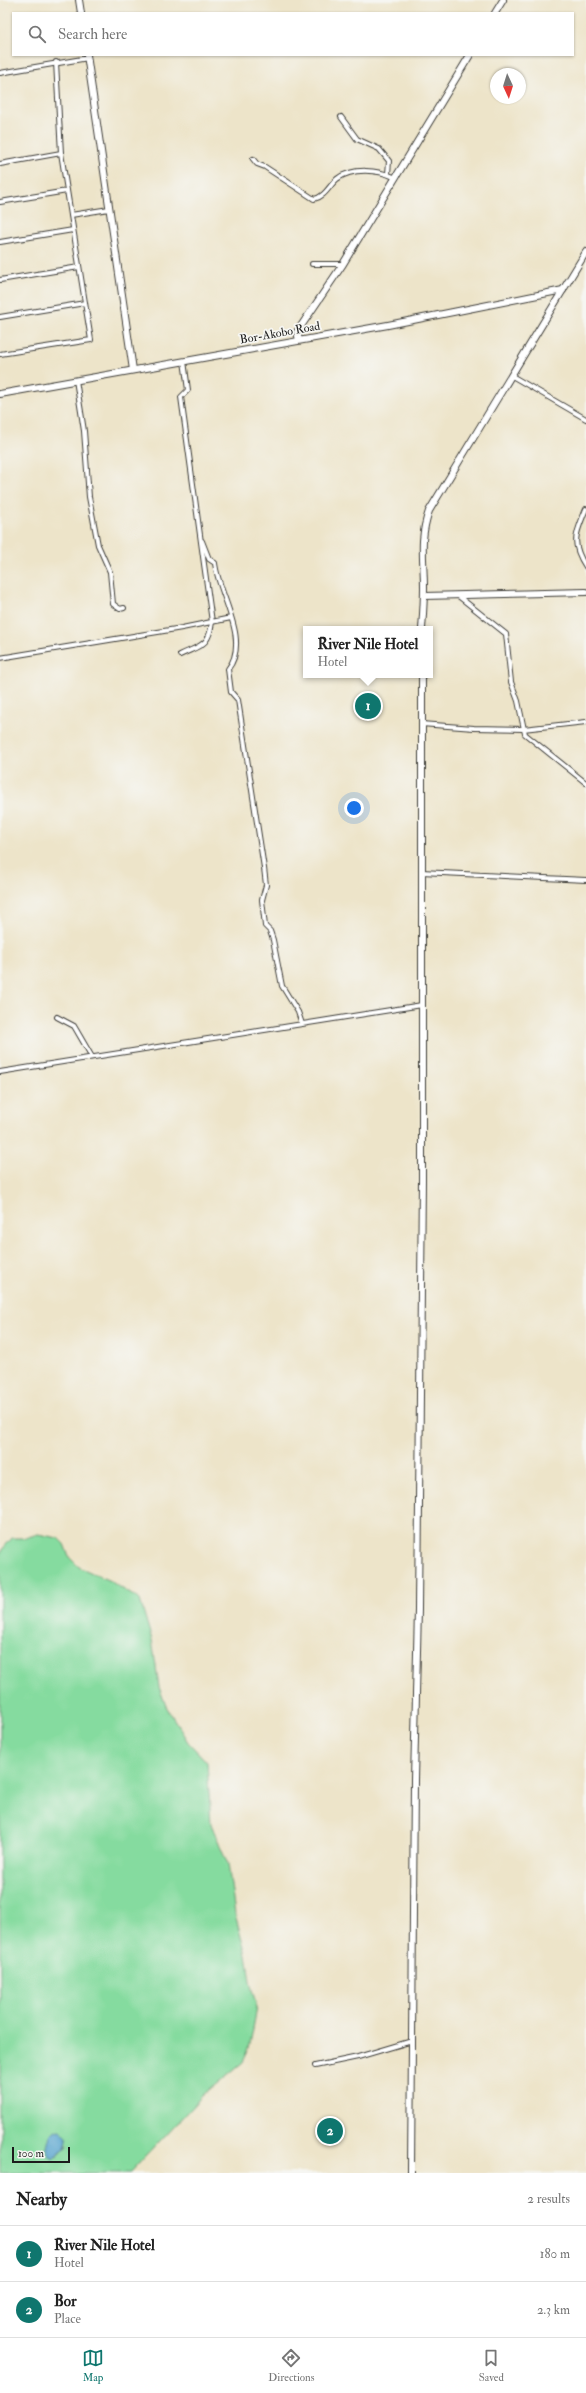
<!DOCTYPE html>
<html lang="en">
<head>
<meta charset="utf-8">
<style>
  :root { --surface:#fff; --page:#f6f6f6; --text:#222; --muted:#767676; --line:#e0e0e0; --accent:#0f766e }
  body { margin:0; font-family:"IM FELL Double Pica",serif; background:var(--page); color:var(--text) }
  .compass { position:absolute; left:490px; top:68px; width:36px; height:36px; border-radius:50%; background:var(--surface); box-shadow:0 1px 3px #0004; rotate:176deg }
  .scale { position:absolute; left:12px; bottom:10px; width:58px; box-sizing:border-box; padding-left:4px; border:2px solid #1c1c1c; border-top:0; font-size:11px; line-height:14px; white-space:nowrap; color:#1c1c1c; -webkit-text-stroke:3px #f6f6f2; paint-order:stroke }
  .you { position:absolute; left:354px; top:808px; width:14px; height:14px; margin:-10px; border:3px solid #fff; border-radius:50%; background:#1a73e8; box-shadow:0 0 0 6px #1a73e833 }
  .badge { display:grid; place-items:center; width:26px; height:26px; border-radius:50%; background:var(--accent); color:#fff; font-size:13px; font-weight:700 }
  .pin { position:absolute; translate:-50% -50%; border:2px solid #fff; box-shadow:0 1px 4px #0006 }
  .popup { position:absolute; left:303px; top:626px; width:130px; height:52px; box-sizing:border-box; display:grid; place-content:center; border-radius:0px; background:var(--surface); filter:drop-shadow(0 1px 3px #0005); font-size:13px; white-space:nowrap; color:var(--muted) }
  .popup b { font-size:15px; color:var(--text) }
  .popup::after { content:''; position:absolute; left:50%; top:100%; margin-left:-8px; border:8px solid transparent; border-top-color:var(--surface) }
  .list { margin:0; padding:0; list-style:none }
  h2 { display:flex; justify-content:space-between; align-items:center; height:52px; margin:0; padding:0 16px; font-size:17px }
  h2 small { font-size:13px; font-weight:400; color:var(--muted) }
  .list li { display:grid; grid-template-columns:26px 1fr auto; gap:12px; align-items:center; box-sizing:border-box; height:56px; padding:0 16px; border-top:1px solid var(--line) }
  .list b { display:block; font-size:15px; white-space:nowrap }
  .list p { margin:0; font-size:13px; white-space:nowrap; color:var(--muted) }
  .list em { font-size:13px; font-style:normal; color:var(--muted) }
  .icon { flex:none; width:22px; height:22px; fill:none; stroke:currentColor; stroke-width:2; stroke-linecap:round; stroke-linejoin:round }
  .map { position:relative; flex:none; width:586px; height:2173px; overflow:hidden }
  .search { position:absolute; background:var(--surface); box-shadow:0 1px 3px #0004; left:12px; right:12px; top:12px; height:44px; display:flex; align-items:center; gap:10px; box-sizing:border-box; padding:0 14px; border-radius:0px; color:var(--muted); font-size:15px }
  .sheet { height:164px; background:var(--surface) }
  nav { display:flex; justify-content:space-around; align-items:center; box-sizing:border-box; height:56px; border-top:1px solid var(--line); background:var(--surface); font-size:11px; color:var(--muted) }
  nav a { display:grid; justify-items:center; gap:2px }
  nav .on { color:var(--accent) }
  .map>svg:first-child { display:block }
  .green { fill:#85db9f; stroke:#507c5e; fill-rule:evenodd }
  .water { fill:#56a4cf; stroke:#396076 }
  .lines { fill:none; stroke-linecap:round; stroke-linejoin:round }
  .street-casing { stroke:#3b3a36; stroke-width:6 }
  .secondary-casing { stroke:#3b3a36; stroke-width:8 }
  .street { stroke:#fff; stroke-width:4 }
  .secondary { stroke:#fff; stroke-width:6 }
  .labels { text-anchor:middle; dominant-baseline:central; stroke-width:3.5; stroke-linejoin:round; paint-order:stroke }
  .street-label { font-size:12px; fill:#1c1c1c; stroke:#f6f6f2 }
</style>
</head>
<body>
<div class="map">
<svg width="586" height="2173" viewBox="0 0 586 2173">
  <rect width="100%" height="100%" fill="#f6f6f2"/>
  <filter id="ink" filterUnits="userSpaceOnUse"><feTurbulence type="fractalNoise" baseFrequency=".025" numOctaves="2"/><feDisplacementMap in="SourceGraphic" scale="8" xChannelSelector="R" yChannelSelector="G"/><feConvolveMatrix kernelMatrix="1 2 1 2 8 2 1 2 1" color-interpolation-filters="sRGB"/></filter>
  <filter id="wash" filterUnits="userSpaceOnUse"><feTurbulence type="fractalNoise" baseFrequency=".012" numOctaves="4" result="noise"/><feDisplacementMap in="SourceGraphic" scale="16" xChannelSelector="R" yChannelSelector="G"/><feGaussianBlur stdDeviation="0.9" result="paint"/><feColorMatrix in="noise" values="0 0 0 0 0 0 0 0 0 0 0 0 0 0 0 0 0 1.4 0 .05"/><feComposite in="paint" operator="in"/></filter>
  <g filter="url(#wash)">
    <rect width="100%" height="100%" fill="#ede4c9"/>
    <path class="green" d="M38 1534 58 1538 64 1544 69 1557 79 1567 110 1581 140 1600 152 1640 159 1687 166 1706 188 1742 207 1762 211 1824 228 1864 235 1914 246 1954 250 1982 257 2008 249 2049 243 2062 203 2095 130 2173H0V1552L12 1538H25ZM50 2137 66 2141 67 2146 57 2156 47 2147Z"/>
    <path class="water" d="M61 2129 68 2136 65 2148 53 2158 47 2155C46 2145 49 2129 61 2129Z"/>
  </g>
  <g filter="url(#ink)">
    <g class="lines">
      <defs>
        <g id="street">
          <polyline points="0,73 88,58"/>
          <polyline points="341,117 357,139 379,149 389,161 388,174"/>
          <path d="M253 159 257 164 265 167 314 199C325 197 329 186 337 179 353 167 378 170 394 177"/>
          <polyline points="0,164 61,153"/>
          <polyline points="0,202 67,191"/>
          <polyline points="71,215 109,209"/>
          <polyline points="0,242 73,230"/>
          <polyline points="312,264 343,264"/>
          <polyline points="0,280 79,267"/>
          <polyline points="0,317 85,303"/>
          <polyline points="0,354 91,340 61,153 56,62"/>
          <polyline points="512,376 586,419"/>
          <polyline points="76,380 84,431 89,497 98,545 110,572 113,604 120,609 124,608"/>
          <path d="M586 509C576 534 570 542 586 567"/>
          <path d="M202 541 209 559 215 563C218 594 251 640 228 669L231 692 238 700 264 868 266 885 262 900 265 926 270 931 273 940 282 986 298 1012 302 1024"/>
          <polyline points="457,595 506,634 511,682 518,701 525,734 586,783"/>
          <path d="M180 655C200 645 209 647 212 622L181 397 188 390 184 361"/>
          <polyline points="0,658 182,628 231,618"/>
          <polyline points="421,724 474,728 523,729 586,722"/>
          <polyline points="421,872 586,880"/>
          <polyline points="57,1017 74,1026 92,1057"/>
          <polyline points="0,1072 422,1005"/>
          <polyline points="315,2066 358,2057 412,2041"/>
        </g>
        <g id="secondary">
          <polyline points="79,0 81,13"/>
          <polyline points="495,13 503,0"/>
          <polyline points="87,55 133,370"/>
          <polyline points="299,340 297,332 343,264 470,55"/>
          <polyline points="0,394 388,325 563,290"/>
          <polyline points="424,596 586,592"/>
          <path d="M422 629C423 615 424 602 424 588 424 559 419 540 429 511L586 252"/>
          <polyline points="411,2173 414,1780 418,1609 422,1180 422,675"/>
        </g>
      </defs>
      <use href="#street" class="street-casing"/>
      <use href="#secondary" class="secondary-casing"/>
      <use href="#street" class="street"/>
      <use href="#secondary" class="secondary"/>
    </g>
  </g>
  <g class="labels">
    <g class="street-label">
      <text transform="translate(280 333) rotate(-10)">Bor-Akobo Road</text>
    </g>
  </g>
</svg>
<svg class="compass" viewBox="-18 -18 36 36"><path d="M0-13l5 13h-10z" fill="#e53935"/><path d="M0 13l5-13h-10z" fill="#767676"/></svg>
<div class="scale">100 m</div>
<div class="you"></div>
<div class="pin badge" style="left:368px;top:706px">1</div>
<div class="popup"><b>River Nile Hotel</b>Hotel</div>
<div class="pin badge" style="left:330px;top:2131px">2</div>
<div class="search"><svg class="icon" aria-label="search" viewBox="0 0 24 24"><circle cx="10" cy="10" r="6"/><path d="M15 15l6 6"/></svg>Search here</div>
</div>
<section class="sheet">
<h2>Nearby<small>2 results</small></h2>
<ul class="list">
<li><span class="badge">1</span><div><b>River Nile Hotel</b><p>Hotel</p></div><em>180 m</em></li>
<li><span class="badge">2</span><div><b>Bor</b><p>Place</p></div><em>2.3 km</em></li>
</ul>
</section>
<nav>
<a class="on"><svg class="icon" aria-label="map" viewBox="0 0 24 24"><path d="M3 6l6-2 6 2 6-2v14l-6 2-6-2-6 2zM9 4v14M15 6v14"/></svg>Map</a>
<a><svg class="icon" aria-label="directions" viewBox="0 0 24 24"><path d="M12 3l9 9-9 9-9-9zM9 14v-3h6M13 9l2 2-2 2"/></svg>Directions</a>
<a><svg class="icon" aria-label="saved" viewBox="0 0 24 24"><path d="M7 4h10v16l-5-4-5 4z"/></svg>Saved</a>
</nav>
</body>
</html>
